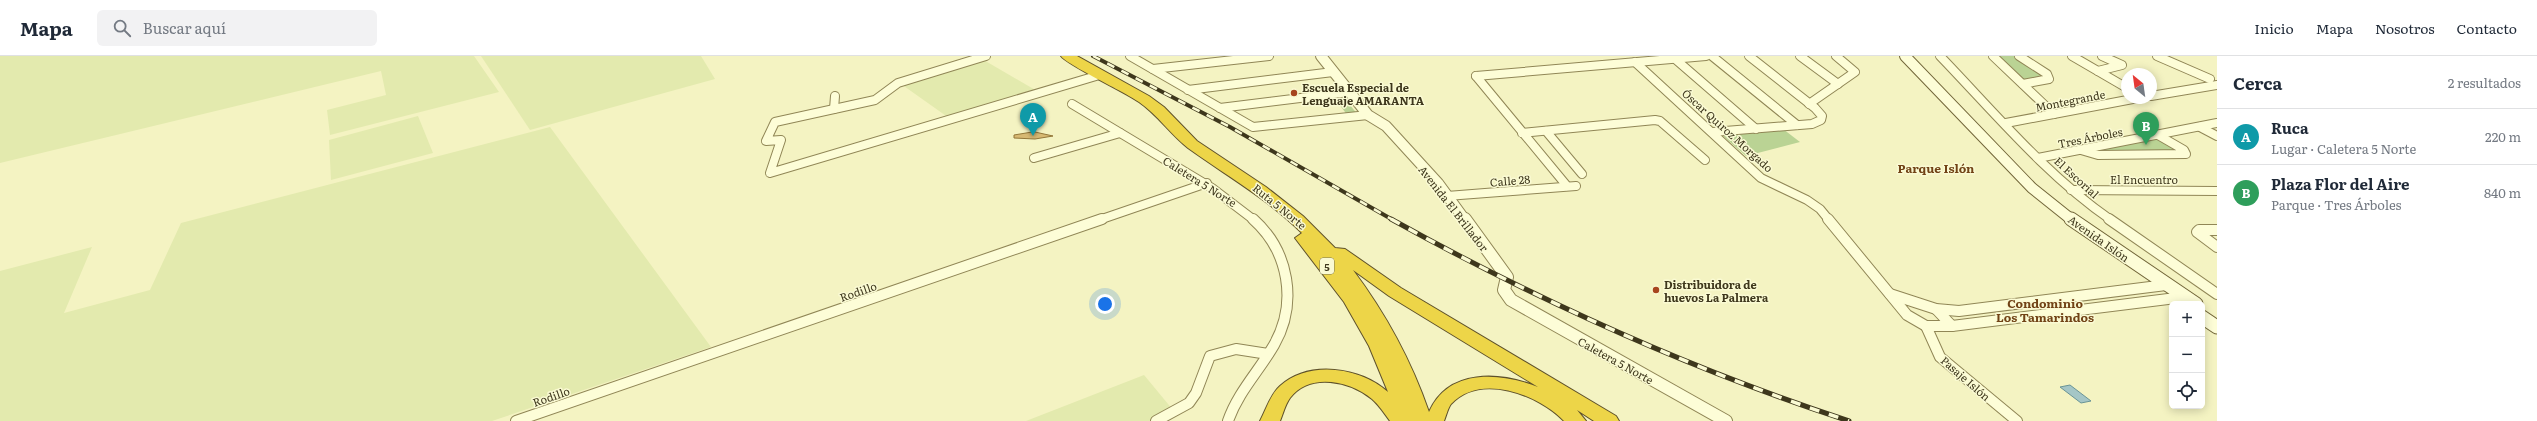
<!DOCTYPE html>
<html lang="es">
<head>
<meta charset="utf-8">
<style>
  :root { --surface:#fff; --page:#f2f2f3; --text:#1f2937; --muted:#747a83; --line:#e0e1e3; --accent:#2563eb }
  body { margin:0; font-family:Literata,serif; background:var(--page); color:var(--text) }
  .controls { position:absolute; right:12px; bottom:12px; display:grid; overflow:hidden; border-radius:6px; box-shadow:0 2px 10px #0003 }
  .controls button { width:36px; height:36px; display:grid; place-items:center; padding:0; border:0; border-bottom:1px solid var(--line); background:var(--surface); color:var(--text); font:20px sans-serif }
  .compass { position:absolute; left:2121px; top:12px; width:36px; height:36px; border-radius:50%; background:var(--surface); box-shadow:0 2px 10px #0003; rotate:331deg }
  .you { position:absolute; left:1105px; top:248px; width:14px; height:14px; margin:-10px; border:3px solid #fff; border-radius:50%; background:#1a73e8; box-shadow:0 0 0 6px #1a73e833 }
  .badge { display:grid; place-items:center; width:26px; height:26px; border-radius:50%; background:var(--accent); color:#fff; font-size:13px; font-weight:700 }
  .pin { position:absolute; translate:-50% -33px; filter:drop-shadow(0 1px 2px #0008) }
  .pin::after { content:''; position:absolute; top:21px; width:14px; height:12px; background:inherit; clip-path:polygon(0 0,100% 0,50% 100%) }
  .list { margin:0; padding:0; list-style:none }
  h2 { display:flex; justify-content:space-between; align-items:center; height:52px; margin:0; padding:0 16px; font-size:17px }
  h2 small { font-size:13px; font-weight:400; color:var(--muted) }
  .list li { display:grid; grid-template-columns:26px 1fr auto; gap:12px; align-items:center; box-sizing:border-box; height:56px; padding:0 16px; border-top:1px solid var(--line) }
  .list b { display:block; font-size:15px; white-space:nowrap }
  .list p { margin:0; font-size:13px; white-space:nowrap; color:var(--muted) }
  .list em { font-size:13px; font-style:normal; color:var(--muted) }
  .icon { flex:none; width:22px; height:22px; fill:none; stroke:currentColor; stroke-width:2; stroke-linecap:round; stroke-linejoin:round }
  .map { position:relative; flex:none; width:2217px; height:365px; overflow:hidden }
  header { display:flex; align-items:center; gap:24px; box-sizing:border-box; height:56px; padding:0 20px; background:var(--surface); border-bottom:1px solid var(--line) }
  header strong { font-size:19px }
  nav { display:flex; gap:22px; margin-inline-start:auto; font-size:14px }
  .search { width:280px; height:36px; background:var(--page); display:flex; align-items:center; gap:10px; box-sizing:border-box; padding:0 14px; border-radius:6px; color:var(--muted); font-size:15px }
  main { display:flex }
  aside { flex:1; background:var(--surface) }
  .map>svg:first-child { display:block }
  .farmland { fill:#e3eaae }
  .green { fill:#bad394 }
  .water { fill:#a5c6c6; stroke:#6a9496 }
  .building { fill:#d7b973; stroke:#937739 }
  .lines { fill:none; stroke-linecap:round; stroke-linejoin:round }
  .minor-far1-casing { stroke:#908656; stroke-width:10 }
  .minor-casing { stroke:#908656; stroke-width:12 }
  .tertiary-far1-casing { stroke:#908656; stroke-width:12 }
  .tertiary-casing { stroke:#908656; stroke-width:14 }
  .secondary-far1-casing { stroke:#726639; stroke-width:12 }
  .secondary-casing { stroke:#726639; stroke-width:15 }
  .motorway-casing { stroke:#5e512b; stroke-width:2 }
  .minor-far1 { stroke:#fdfdd7; stroke-width:8 }
  .minor { stroke:#fdfdd7; stroke-width:10 }
  .tertiary-far1 { stroke:#fdfdd7; stroke-width:10 }
  .tertiary { stroke:#fdfdd7; stroke-width:12 }
  .secondary-far1 { stroke:#fdfdd7; stroke-width:10 }
  .secondary { stroke:#fdfdd7; stroke-width:13 }
  .motorway { fill:#edd548; fill-rule:evenodd }
  .rail-far1-casing { stroke:#3e371c; stroke-width:4 }
  .rail-casing { stroke:#3e371c; stroke-width:5 }
  .rail-far1 { stroke:#fafad3; stroke-width:2.5; stroke-dasharray:8; stroke-linecap:butt }
  .rail { stroke:#fafad3; stroke-width:3.5; stroke-dasharray:10; stroke-linecap:butt }
  .poi-dot { fill:#a7451e; stroke:#fafad3; stroke-width:1.5 }
  .labels { text-anchor:middle; dominant-baseline:central; stroke-width:3; stroke-linejoin:round; paint-order:stroke }
  .shield { fill:#fafad3; stroke:#767253; stroke-width:1 }
  .shield-label { font-size:10px; font-weight:bold; fill:#3e371c }
  .poi-label { font-size:11px; font-weight:bold; fill:#3e371c; stroke:#fafad3; text-anchor:start }
  .street-label { font-size:11px; fill:#3e371c; stroke:#fafad3 }
  .neighbourhood-label { font-size:12px; font-weight:bold; fill:#714316; stroke:#fafad3 }
</style>
</head>
<body>
<header>
<strong>Mapa</strong>
<div class="search"><svg class="icon" aria-label="search" viewBox="0 0 24 24"><circle cx="10" cy="10" r="6"/><path d="M15 15l6 6"/></svg>Buscar aquí</div>
<nav><a>Inicio</a><a>Mapa</a><a>Nosotros</a><a>Contacto</a></nav>
</header>
<main>
<div class="map">
<svg width="2217" height="365" viewBox="0 0 2217 365">
  <rect width="100%" height="100%" fill="#f4f3c2"/>
  <g class="farmland">
    <polygon points="0,0 474,0 499,36 330,79 327,54 386,39 381,15 0,107"/>
    <polygon points="481,0 701,0 715,23 530,74"/>
    <polygon points="982,3 1037,35 949,62 901,28"/>
    <polygon points="418,60 433,97 331,124 329,84"/>
    <polygon points="550,71 711,291 492,365 0,365 0,215 92,191 64,257 150,234 181,167"/>
    <polygon points="1144,319 1173,354 1150,365 1026,365"/>
  </g>
  <g class="green">
    <polygon points="1997,0 2015,0 2046,21 2022,24"/>
    <polygon points="1342,39 1358,59 1348,60 1333,40"/>
    <polygon points="1783,73 1800,86 1746,100 1723,80 1724,78"/>
    <polygon points="2157,82 2180,94 2105,97 2090,95"/>
  </g>
  <polygon class="water" points="2070,329 2091,345 2081,347 2060,331"/>
  <polygon class="building" points="1032,76 1035,76 1053,80 1035,83 1014,82 1014,79"/>
  <g class="lines">
    <defs>
      <g id="minor-far1">
        <polyline points="986,0 898,27 875,44 775,66 766,85 781,84 770,117 1096,20"/>
        <polyline points="1130,0 1253,71 1368,59"/>
        <polyline points="1712,0 1797,69"/>
        <polyline points="1800,0 1838,28"/>
        <path d="M1940 0C1994 56 2046 119 2111 164"/>
        <polyline points="1993,0 2054,58"/>
        <polyline points="2019,0 2047,18 2049,23 2023,28"/>
        <polyline points="2072,0 2127,32"/>
        <polyline points="2157,0 2210,23"/>
        <polyline points="1674,2 1756,73"/>
        <polyline points="1635,6 1761,122 1807,144 1820,153 1829,164"/>
        <polyline points="1153,13 1269,0"/>
        <polyline points="2098,15 2122,9 2102,0"/>
        <polyline points="1476,20 1706,0"/>
        <polyline points="1476,20 1567,130"/>
        <polyline points="1188,34 1333,16"/>
        <polyline points="2151,40 2217,29"/>
        <polyline points="1072,48 1212,132 1254,164"/>
        <polyline points="1809,48 1855,16 1836,0"/>
        <polyline points="1220,52 1349,36"/>
        <polyline points="834,53 835,40"/>
        <polyline points="2006,67 2138,42"/>
        <polyline points="2200,71 2217,80"/>
        <polyline points="1546,75 1582,118"/>
        <polyline points="1713,76 1812,68 1821,64 1822,60 1815,52 1749,0"/>
        <polyline points="1522,77 1655,64 1660,65 1705,104"/>
        <polyline points="2081,94 2098,99 2186,98 2184,94 2158,79"/>
        <polyline points="1034,102 1120,77"/>
        <polyline points="2038,102 2217,67"/>
        <polyline points="2071,134 2217,135"/>
        <polyline points="1447,140 1576,130"/>
        <polyline points="1099,164 1207,127"/>
      </g>
      <g id="minor">
        <polyline points="1828,163 1907,259 1926,270 1952,270 2184,241"/>
        <polyline points="2109,163 2217,238"/>
        <polyline points="2217,174 2199,174 2197,176 2217,191"/>
        <polyline points="1890,238 1936,253 1959,255 2166,229"/>
        <polyline points="1936,253 1952,270"/>
        <polyline points="1926,270 1940,301 2017,365"/>
        <polyline points="516,365 1102,163"/>
        <polyline points="1156,365 1189,347 1196,337 1210,300 1236,293 1268,298"/>
        <path d="M1228 365C1238 336 1259 315 1274 289 1298 247 1289 195 1253 163"/>
      </g>
      <polyline id="tertiary-far1" points="1321,0 1368,59 1386,70 1438,127 1465,164"/>
      <polyline id="tertiary" points="1465,163 1507,221 1504,234 1511,244 1726,365"/>
      <polyline id="secondary-far1" points="1905,0 2032,132 2072,164"/>
      <g id="secondary">
        <polyline points="2071,163 2196,248"/>
        <polyline points="2202,261 2217,271"/>
      </g>
      <path id="motorway" d="M1061 0H1077L1149 40 1164 51 1197 85 1266 131 1303 160 1335 192 1345 193 1401 232 1616 360 1619 365H1594L1577 354 1586 365H1564C1539 339 1481 316 1451 348 1448 352 1446 360 1444 365H1390C1384 357 1379 349 1372 343 1350 325 1310 316 1290 342 1285 349 1283 358 1280 365H1260C1266 354 1270 339 1280 330 1309 304 1360 311 1388 336L1369 290 1344 246 1295 182 1302 177C1268 143 1227 120 1188 92 1170 78 1158 59 1139 46 1125 36 1067 9 1061 0ZM1353 214 1389 240 1538 331C1500 316 1448 312 1429 356 1411 304 1386 258 1353 214Z"/>
    </defs>
    <use href="#minor-far1" class="minor-far1-casing"/>
    <use href="#minor" class="minor-casing"/>
    <use href="#tertiary-far1" class="tertiary-far1-casing"/>
    <use href="#tertiary" class="tertiary-casing"/>
    <use href="#secondary-far1" class="secondary-far1-casing"/>
    <use href="#secondary" class="secondary-casing"/>
    <use href="#motorway" class="motorway-casing"/>
    <use href="#minor-far1" class="minor-far1"/>
    <use href="#minor" class="minor"/>
    <use href="#tertiary-far1" class="tertiary-far1"/>
    <use href="#tertiary" class="tertiary"/>
    <use href="#secondary-far1" class="secondary-far1"/>
    <use href="#secondary" class="secondary"/>
    <use href="#motorway" class="motorway"/>
    <defs>
      <polyline id="rail-far1" points="1093,0 1230,71 1393,164"/>
      <path id="rail" d="M1391 163C1537 244 1690 313 1849 365"/>
    </defs>
    <use href="#rail-far1" class="rail-far1-casing"/>
    <use href="#rail" class="rail-casing"/>
    <use href="#rail-far1" class="rail-far1"/>
    <use href="#rail" class="rail"/>
  </g>
  <g class="poi-dot">
    <circle cx="1294" cy="37" r="4"/>
    <circle cx="1656" cy="234" r="4"/>
  </g>
  <g class="labels">
    <rect class="shield" x="1320" y="202" width="14" height="16" rx="3"/>
    <g class="shield-label">
      <text x="1327" y="210">5</text>
    </g>
    <g class="poi-label">
      <text x="1302" y="31">Escuela Especial de<tspan x="1302" dy="13">Lenguaje AMARANTA</tspan></text>
      <text x="1664" y="228">Distribuidora de<tspan x="1664" dy="13">huevos La Palmera</tspan></text>
    </g>
    <g class="street-label">
      <text transform="translate(2070 44) rotate(-11)">Montegrande</text>
      <text transform="translate(1728 74) rotate(42)">Óscar Quiroz Morgado</text>
      <text transform="translate(2090 81) rotate(-11)">Tres Árboles</text>
      <text transform="translate(2077 121) rotate(42)">El Escorial</text>
      <text x="2144" y="123">El Encuentro</text>
      <text transform="translate(1510 124) rotate(-5)">Calle 28</text>
      <text transform="translate(1200 125) rotate(32)">Caletera 5 Norte</text>
      <text transform="translate(1280 150) rotate(39)">Ruta 5 Norte</text>
      <text transform="translate(1454 152) rotate(52)">Avenida El Brillador</text>
      <text transform="translate(2099 182) rotate(35)">Avenida Islón</text>
      <text transform="translate(858 235) rotate(-19)">Rodillo</text>
      <text transform="translate(1616 304) rotate(29)">Caletera 5 Norte</text>
      <text transform="translate(1966 322) rotate(41)">Pasaje Islón</text>
      <text transform="translate(551 340) rotate(-19)">Rodillo</text>
    </g>
    <g class="neighbourhood-label">
      <text x="1936" y="112">Parque Islón</text>
      <text x="2045" y="247">Condominio<tspan x="2045" dy="14">Los Tamarindos</tspan></text>
    </g>
  </g>
</svg>
<div class="controls">
<button>+</button>
<button>−</button>
<button><svg class="icon" aria-label="locate" viewBox="0 0 24 24"><circle cx="12" cy="12" r="6"/><path d="M12 2v4M12 18v4M2 12h4M18 12h4"/></svg></button>
</div>
<svg class="compass" viewBox="-18 -18 36 36"><path d="M0-13l5 13h-10z" fill="#e53935"/><path d="M0 13l5-13h-10z" fill="#747a83"/></svg>
<div class="you"></div>
<div class="pin badge" style="left:1033px;top:80px;background:#0f9aa8">A</div>
<div class="pin badge" style="left:2146px;top:89px;background:#2e9e5b">B</div>
</div>
<aside>
<h2>Cerca<small>2 resultados</small></h2>
<ul class="list">
<li><span class="badge" style="background:#0f9aa8">A</span><div><b>Ruca</b><p>Lugar · Caletera 5 Norte</p></div><em>220 m</em></li>
<li><span class="badge" style="background:#2e9e5b">B</span><div><b>Plaza Flor del Aire</b><p>Parque · Tres Árboles</p></div><em>840 m</em></li>
</ul>
</aside>
</main>
</body>
</html>
